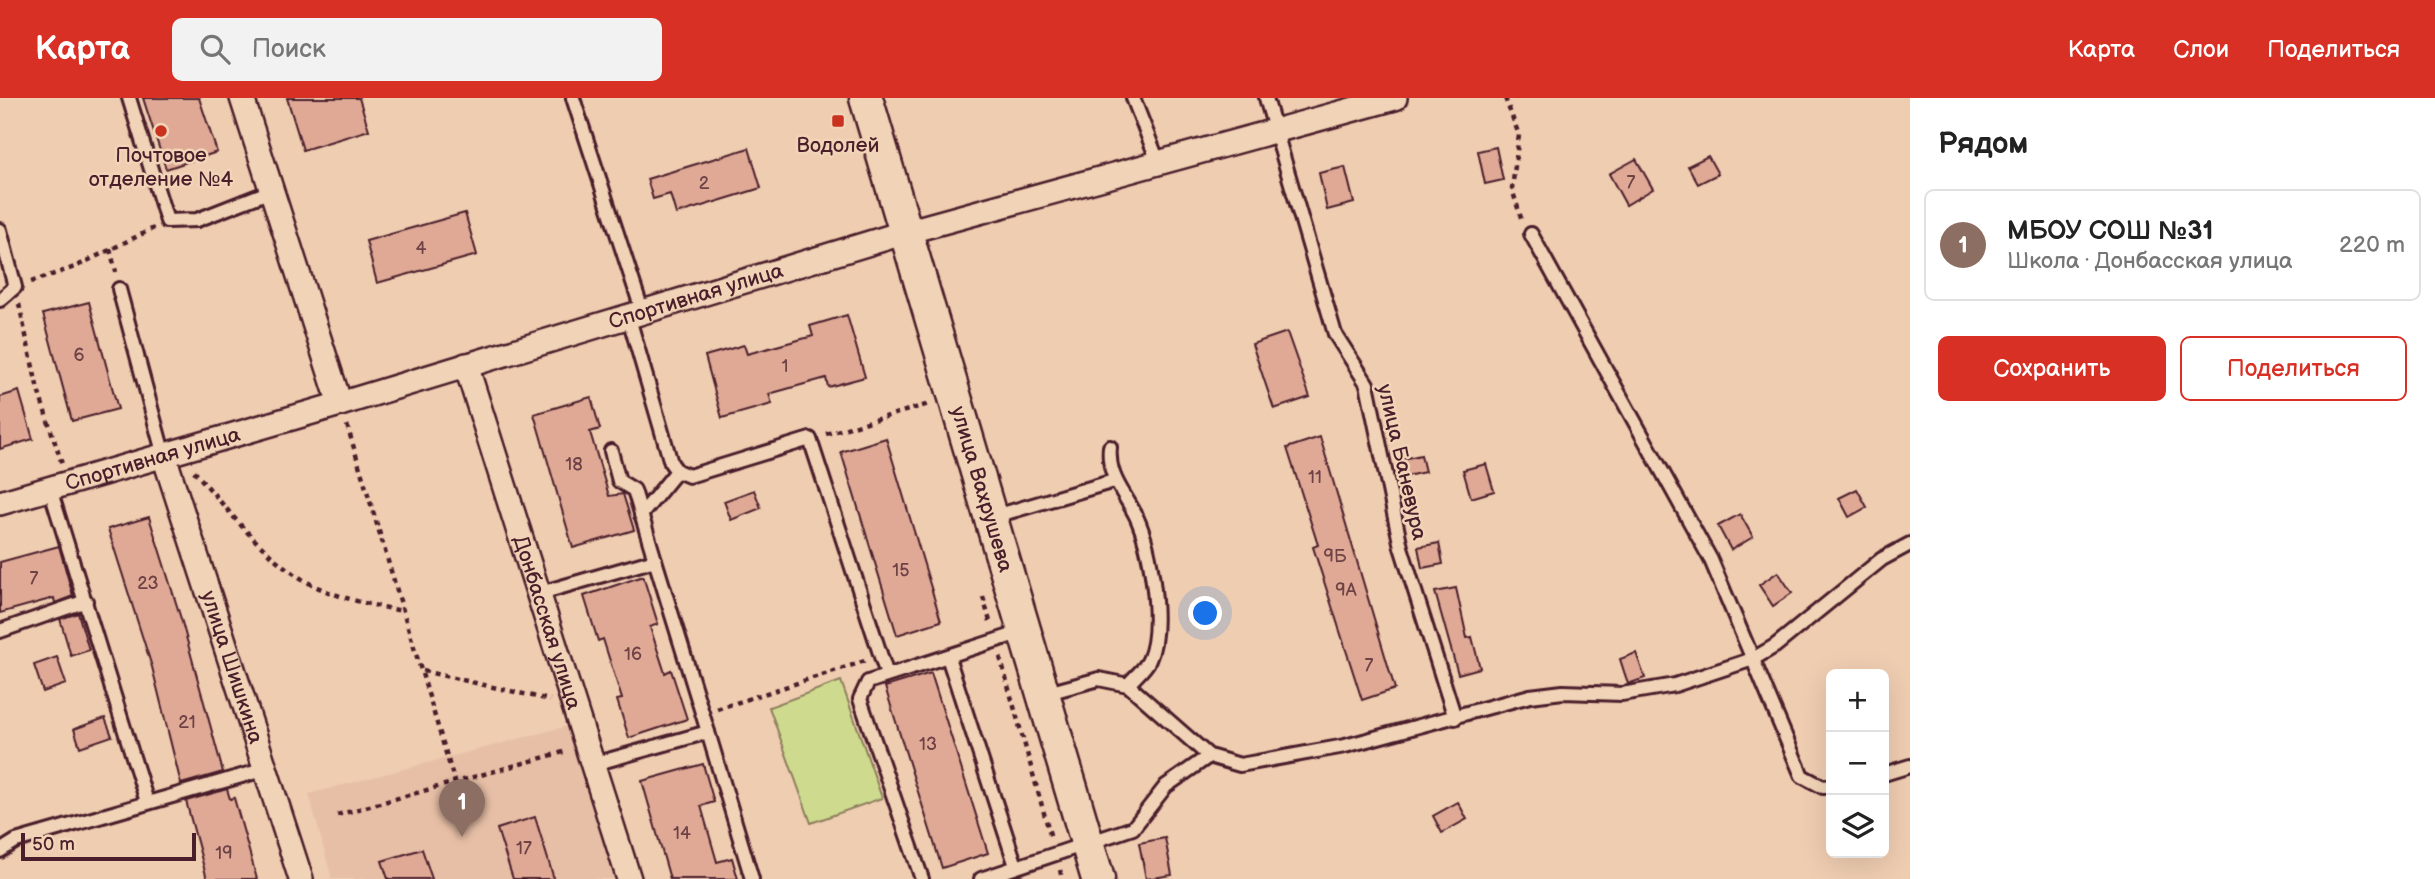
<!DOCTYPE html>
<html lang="ru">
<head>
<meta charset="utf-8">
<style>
  :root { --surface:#fff; --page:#f2f2f2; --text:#222; --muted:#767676; --line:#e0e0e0; --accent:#d93025 }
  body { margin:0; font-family:"Balsamiq Sans",sans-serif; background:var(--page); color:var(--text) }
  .controls { position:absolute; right:21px; bottom:21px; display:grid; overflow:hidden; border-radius:10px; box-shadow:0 7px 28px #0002 }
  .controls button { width:63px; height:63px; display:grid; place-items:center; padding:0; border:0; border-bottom:2px solid var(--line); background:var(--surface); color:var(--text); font:35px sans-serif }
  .scale { position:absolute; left:21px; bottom:18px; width:175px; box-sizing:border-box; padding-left:7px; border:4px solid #4a1f2b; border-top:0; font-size:19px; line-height:24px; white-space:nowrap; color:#4a1f2b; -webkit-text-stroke:5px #f1d4b7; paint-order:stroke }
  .you { position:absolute; left:1206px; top:516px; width:24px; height:24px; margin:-18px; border:5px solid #fff; border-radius:50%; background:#1a73e8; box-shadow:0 0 0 10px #1a73e833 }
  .badge { display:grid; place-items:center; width:46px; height:46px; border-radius:50%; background:var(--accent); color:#fff; font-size:23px; font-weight:700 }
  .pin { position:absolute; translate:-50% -58px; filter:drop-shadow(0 2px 4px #0008) }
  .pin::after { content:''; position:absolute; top:37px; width:24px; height:21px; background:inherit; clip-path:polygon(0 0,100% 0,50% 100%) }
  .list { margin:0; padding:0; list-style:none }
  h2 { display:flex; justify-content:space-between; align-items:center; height:91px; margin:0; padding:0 28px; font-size:30px }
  h2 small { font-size:23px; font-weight:400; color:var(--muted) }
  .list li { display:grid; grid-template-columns:46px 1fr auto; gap:21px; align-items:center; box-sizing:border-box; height:112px; margin:0 14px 14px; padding:0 14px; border:2px solid var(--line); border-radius:10px }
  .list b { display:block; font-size:26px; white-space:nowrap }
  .list p { margin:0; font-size:23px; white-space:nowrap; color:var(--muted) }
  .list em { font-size:23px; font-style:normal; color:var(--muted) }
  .actions { display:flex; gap:14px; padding:21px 28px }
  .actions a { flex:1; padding:16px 0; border:2px solid var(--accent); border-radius:10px; text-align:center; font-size:24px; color:var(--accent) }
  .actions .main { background:var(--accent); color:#fff }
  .icon { flex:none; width:38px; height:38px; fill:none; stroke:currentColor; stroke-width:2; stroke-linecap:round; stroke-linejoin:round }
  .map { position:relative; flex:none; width:1910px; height:781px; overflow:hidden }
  header { display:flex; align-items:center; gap:42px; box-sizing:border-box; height:98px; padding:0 35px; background:var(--accent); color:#fff }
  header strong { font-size:33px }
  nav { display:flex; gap:38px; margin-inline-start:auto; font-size:24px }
  .search { width:490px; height:63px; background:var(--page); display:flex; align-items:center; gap:18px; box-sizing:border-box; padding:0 24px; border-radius:10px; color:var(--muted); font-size:26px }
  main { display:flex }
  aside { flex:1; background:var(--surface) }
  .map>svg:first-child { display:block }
  .built { fill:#e7bfa6 }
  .green { fill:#cedb8e; stroke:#8c7d5c; stroke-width:2 }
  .building { fill:#dfa996; stroke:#4a1f2b; stroke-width:2 }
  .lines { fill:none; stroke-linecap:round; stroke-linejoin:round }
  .service-casing { stroke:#4a1f2b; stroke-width:18 }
  .minor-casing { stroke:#4a1f2b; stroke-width:28 }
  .secondary-casing { stroke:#4a1f2b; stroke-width:37 }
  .path { stroke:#4a1f2b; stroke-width:4.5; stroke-dasharray:5 5; stroke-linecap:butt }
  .service { stroke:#f1d4b7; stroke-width:12 }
  .minor { stroke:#f1d4b7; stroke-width:23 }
  .secondary { stroke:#f1d4b7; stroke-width:32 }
  .poi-dot { fill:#c8321e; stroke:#f1d4b7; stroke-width:2.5 }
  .labels { text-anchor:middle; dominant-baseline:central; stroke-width:5; stroke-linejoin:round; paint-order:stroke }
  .number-label { font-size:18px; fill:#6f4246 }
  .poi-label { font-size:21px; fill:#4a1f2b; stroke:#f1d4b7 }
  .street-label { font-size:21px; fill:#4a1f2b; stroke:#f1d4b7 }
</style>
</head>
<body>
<header>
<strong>Карта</strong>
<div class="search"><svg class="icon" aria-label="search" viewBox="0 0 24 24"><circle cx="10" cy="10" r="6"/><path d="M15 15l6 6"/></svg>Поиск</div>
<nav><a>Карта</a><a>Слои</a><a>Поделиться</a></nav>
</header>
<main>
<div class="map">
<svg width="1910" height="781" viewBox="0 0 1910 781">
  <rect width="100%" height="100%" fill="#efcdb1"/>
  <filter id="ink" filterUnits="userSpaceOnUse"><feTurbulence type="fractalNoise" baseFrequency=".0143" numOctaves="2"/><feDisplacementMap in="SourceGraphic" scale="14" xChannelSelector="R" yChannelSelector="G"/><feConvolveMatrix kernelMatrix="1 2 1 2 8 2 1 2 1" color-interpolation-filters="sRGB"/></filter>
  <g filter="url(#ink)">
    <polygon class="built" points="571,627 617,781 332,781 309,696"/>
    <polygon class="green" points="841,583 882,700 811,725 769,609"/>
    <g class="building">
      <polygon points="143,0 199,0 217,54 166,71"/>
      <polygon points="287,0 359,0 369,32 303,52"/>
      <polygon points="1496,49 1503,82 1485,86 1478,53"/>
      <polygon points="749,50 761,90 676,116 670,96 653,101 647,81"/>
      <polygon points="1708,58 1718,76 1698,86 1688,68"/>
      <polygon points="1636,61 1653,91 1626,107 1609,76"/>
      <polygon points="1345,69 1354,105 1327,112 1319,75"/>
      <polygon points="465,115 477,157 377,185 366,143"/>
      <polygon points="89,204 118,311 72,323 43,216"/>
      <polygon points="847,217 865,279 828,289 826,280 769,296 772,306 722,320 705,258 744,247 747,256 813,238 810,228"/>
      <polygon points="1287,234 1310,299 1274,311 1252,246"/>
      <polygon points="19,293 33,341 0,351 0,299"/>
      <polygon points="591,299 600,331 590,334 609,398 623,396 634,432 573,450 534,316"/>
      <polygon points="1320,339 1395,591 1362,602 1313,449 1318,447 1287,350"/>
      <polygon points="886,340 941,523 897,537 841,354"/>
      <polygon points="1421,357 1425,374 1402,379 1398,362"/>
      <polygon points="1486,366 1494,393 1471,400 1463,372"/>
      <polygon points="1857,391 1867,409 1849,419 1839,400"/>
      <polygon points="754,392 761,410 731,422 724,403"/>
      <polygon points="1740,416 1753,439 1731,452 1718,428"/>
      <polygon points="149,419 182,524 223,674 181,686 152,569 108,431"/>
      <polygon points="1439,445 1443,466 1422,470 1418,449"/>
      <polygon points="59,448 73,498 55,505 54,500 0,515 0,464"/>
      <polygon points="1778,474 1792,495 1773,508 1759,487"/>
      <polygon points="643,478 658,526 650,529 665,575 671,572 687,621 629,640 617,602 622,601 603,541 598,543 584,498"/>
      <polygon points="1456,490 1467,540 1472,539 1480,570 1458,576 1435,494"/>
      <polygon points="78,515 89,552 71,558 60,521"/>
      <polygon points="1636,555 1645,580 1628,586 1620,561"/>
      <polygon points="57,559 66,586 43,594 34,567"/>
      <polygon points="931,575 988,755 942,770 885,589"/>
      <polygon points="105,620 112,638 80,649 74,631"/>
      <polygon points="703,666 714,704 701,708 717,764 732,760 738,781 670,781 642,683"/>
      <polygon points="227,691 230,701 234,700 257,781 207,781 186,703"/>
      <polygon points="1458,704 1467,721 1442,735 1433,718"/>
      <polygon points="535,719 554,781 513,781 497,731"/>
      <polygon points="1165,740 1172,777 1146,781 1139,745"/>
      <polygon points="422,751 432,781 388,781 382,763"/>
    </g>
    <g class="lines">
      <defs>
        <g id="service">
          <polyline points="129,0 167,123 197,122 271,93"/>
          <polyline points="573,0 642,212"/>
          <polyline points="1133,0 1159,66"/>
          <polyline points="1266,0 1335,236 1367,286 1401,449 1455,620"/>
          <polyline points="0,132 15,189 0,202"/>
          <polyline points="1531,136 1711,462 1802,678 1823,689 1831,688"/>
          <polyline points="119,191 164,358"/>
          <polyline points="628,217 671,365 677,373 689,378 810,341 887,577"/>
          <path d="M1110 349C1107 378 1124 394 1136 418 1151 450 1164 529 1149 562 1145 571 1134 579 1128 587"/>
          <polyline points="611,353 619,383 634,392 655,462"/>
          <polyline points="50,391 147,704"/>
          <polyline points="641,417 677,373"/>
          <polyline points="989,420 1114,383"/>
          <polyline points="537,496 655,462 708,634"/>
          <polyline points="0,533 86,503"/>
          <polyline points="948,559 1016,768"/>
          <polyline points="1044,596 1099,581 1128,587 1209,658 1240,667 1345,648 1530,598 1563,594 1622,596 1675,587 1753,561 1775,548 1882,461 1910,446"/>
          <polyline points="594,666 708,634 752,781"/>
          <polyline points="1884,676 1910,668"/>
          <polyline points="0,753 16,743 266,671"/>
          <polyline points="922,781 860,601 868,584 1025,533"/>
          <polyline points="981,781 1133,730 1166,688 1209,658"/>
        </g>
        <g id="minor">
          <polyline points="242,0 340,306"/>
          <path id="s1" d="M466 267 629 781"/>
          <path id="s2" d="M164 358 301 781"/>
          <path id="s3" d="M0 405 340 306 906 134 1395 0"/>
        </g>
        <g id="secondary">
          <path id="s4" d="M866 0 1098 781"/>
        </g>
      </defs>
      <use href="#service" class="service-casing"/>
      <use href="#minor" class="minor-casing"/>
      <use href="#secondary" class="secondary-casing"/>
      <g class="path">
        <polyline points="1505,0 1519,37 1512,91 1522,123"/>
        <polyline points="110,151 116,174"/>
        <polyline points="31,184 75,169 154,130"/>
        <polyline points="19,206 38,292 62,366"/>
        <polyline points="347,327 455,685"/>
        <polyline points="826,336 929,306"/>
        <path d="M194 373C226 409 256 450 296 477 326 498 367 506 402 513"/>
        <polyline points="983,499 991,527"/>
        <polyline points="1000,559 1051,740"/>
        <polyline points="423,573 550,602"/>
        <polyline points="717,611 865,563"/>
        <polyline points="337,717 567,653"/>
        <polyline points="1060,772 1062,781"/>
      </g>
      <use href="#service" class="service"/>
      <use href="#minor" class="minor"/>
      <use href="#secondary" class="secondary"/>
    </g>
  </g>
  <g class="poi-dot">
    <rect x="831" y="16" width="14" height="14" rx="3.5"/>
    <circle cx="161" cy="33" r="7"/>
  </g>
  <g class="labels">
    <g class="number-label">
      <text x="1631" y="84">7</text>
      <text x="704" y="85">2</text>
      <text x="421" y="150">4</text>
      <text x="79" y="257">6</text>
      <text x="785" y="268">1</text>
      <text x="574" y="366">18</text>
      <text x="1315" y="379">11</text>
      <text x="1335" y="458">9Б</text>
      <text x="901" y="472">15</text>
      <text x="34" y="480">7</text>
      <text x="148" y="485">23</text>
      <text x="1346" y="492">9А</text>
      <text x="633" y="556">16</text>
      <text x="1369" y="567">7</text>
      <text x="187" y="624">21</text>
      <text x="928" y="646">13</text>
      <text x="682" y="735">14</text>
      <text x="524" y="750">17</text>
      <text x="224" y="755">19</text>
    </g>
    <g class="poi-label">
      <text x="838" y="47">Водолей</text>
      <text x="161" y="57">Почтовое<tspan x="161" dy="24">отделение №4</tspan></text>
    </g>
    <g class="street-label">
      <text stroke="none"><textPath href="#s3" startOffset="726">Спортивная улица</textPath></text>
      <text stroke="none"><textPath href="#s3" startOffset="159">Спортивная улица</textPath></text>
      <text transform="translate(1402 364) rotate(77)">улица Баневура</text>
      <text stroke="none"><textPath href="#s4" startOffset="408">улица Вахрушева</textPath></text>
      <text stroke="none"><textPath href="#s1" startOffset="270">Донбасская улица</textPath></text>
      <text stroke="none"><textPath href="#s2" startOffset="222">улица Шишкина</textPath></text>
    </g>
  </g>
</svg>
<div class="controls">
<button>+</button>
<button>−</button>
<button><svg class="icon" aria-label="layers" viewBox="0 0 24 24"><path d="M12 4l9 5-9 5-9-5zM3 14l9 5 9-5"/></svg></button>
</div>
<div class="scale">50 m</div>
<div class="you"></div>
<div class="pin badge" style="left:462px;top:739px;background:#8d6e63">1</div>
</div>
<aside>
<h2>Рядом<small></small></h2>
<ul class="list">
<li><span class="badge" style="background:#8d6e63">1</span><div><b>МБОУ СОШ №31</b><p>Школа · Донбасская улица</p></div><em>220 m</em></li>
</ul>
<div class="actions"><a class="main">Сохранить</a><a>Поделиться</a></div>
</aside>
</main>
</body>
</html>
